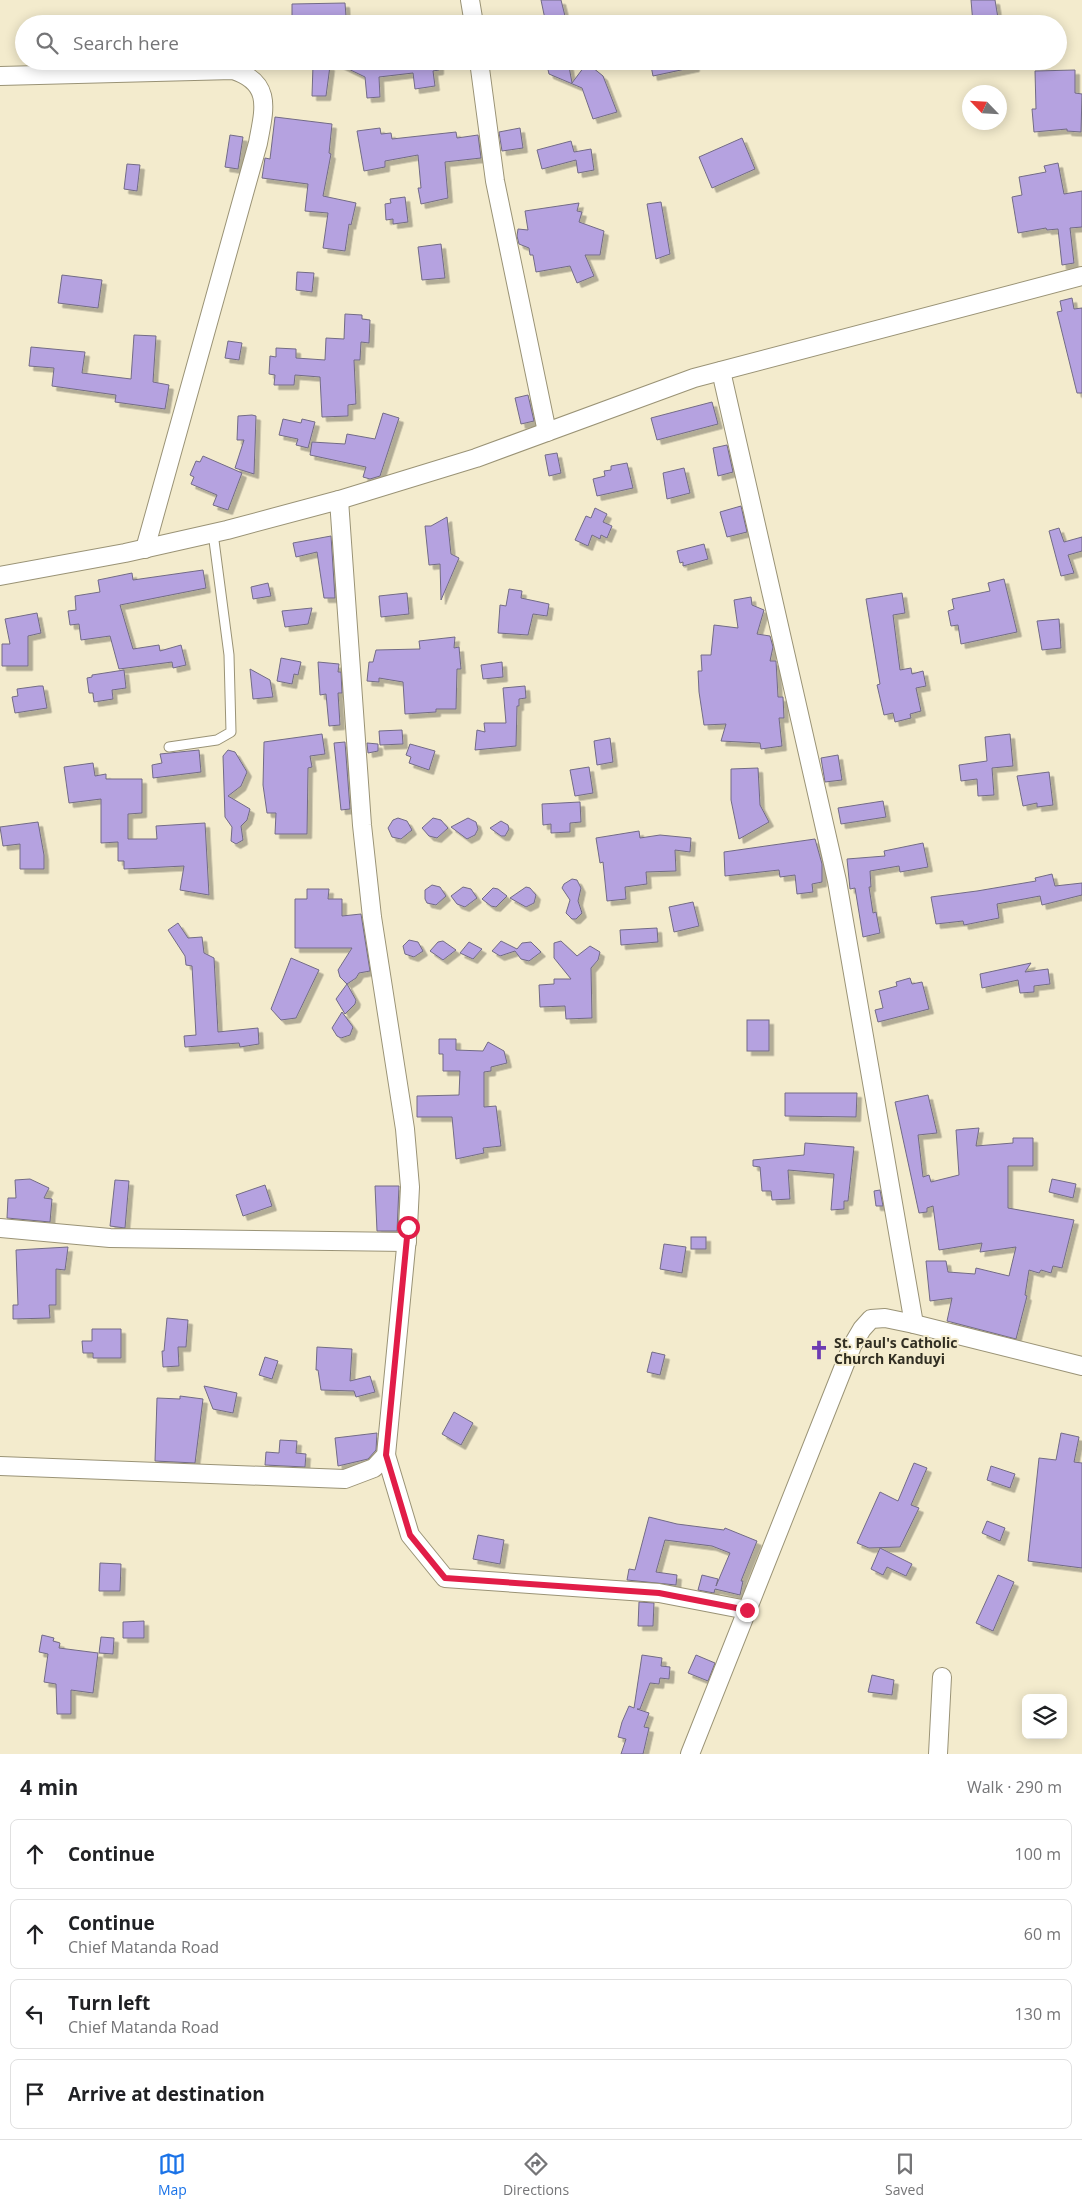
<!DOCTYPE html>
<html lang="en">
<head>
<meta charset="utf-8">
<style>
  :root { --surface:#fff; --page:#f6f6f6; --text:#202124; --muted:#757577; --line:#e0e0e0; --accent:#1a73e8 }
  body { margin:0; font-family:"Open Sans",sans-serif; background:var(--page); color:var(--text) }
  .controls { position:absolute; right:15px; bottom:15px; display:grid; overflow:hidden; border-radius:8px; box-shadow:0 2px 12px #0003 }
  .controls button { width:45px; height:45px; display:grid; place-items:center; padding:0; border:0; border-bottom:1px solid var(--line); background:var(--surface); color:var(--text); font:25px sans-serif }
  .compass { position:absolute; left:962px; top:85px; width:45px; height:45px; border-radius:50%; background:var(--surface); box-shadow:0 2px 12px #0003; rotate:295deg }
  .stop { position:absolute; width:15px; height:15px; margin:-11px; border:4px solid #e11d48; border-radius:50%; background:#fff }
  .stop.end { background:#e11d48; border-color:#fff; box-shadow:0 1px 5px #0008 }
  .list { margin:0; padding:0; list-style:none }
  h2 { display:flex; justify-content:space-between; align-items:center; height:65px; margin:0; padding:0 20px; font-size:21px }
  h2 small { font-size:16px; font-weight:400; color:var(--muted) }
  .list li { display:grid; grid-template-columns:32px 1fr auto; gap:15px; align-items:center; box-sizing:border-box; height:70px; margin:0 10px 10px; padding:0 10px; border:1px solid var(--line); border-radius:8px }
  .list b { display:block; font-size:19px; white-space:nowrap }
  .list p { margin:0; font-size:16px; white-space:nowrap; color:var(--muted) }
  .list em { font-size:16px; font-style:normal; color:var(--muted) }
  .icon { flex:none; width:28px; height:28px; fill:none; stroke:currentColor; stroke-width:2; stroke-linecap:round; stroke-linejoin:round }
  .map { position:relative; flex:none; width:1082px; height:1754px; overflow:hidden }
  .search { position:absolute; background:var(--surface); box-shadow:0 2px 12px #0003; left:15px; right:15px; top:15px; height:55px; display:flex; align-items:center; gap:12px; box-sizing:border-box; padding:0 18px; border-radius:28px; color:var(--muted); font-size:19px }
  .sheet { height:385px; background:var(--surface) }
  nav { display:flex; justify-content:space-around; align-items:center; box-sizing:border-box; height:70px; border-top:1px solid var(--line); background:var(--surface); font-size:14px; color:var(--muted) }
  nav a { display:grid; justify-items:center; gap:2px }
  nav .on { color:var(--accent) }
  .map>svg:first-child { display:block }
  .building { fill:#b5a2e0; stroke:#726b85; filter:url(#shadow) }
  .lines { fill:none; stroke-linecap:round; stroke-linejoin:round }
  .service-casing { stroke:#9a9376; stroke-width:11 }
  .minor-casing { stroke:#9a9376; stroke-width:20 }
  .service { stroke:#fff; stroke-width:9 }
  .minor { stroke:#fff; stroke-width:18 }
  .route { stroke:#e11d48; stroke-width:6 }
  .labels { text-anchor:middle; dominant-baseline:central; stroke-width:4; stroke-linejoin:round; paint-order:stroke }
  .poi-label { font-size:14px; font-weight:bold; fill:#312e22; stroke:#f3ebcd; text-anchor:start }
</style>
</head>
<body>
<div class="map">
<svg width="1082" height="1754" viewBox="0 0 1082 1754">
  <defs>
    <filter id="shadow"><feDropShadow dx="4.5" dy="4.5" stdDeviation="0" flood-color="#0004"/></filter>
  </defs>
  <rect width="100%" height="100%" fill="#f3ebcd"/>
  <g class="building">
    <polygon points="541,0 561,0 566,20 546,24"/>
    <polygon points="971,0 995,0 999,24 973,24"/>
    <polygon points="345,3 346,16 292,18 292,4"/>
    <polygon points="332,61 439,61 439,70 433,71 435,86 415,89 413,73 379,77 380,97 367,98 365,77"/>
    <polygon points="546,61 568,61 572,83 587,63 603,76 617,112 593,119 582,88 549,74"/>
    <polygon points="650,61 694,61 695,67 653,76"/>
    <polygon points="313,65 330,66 326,96 312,96"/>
    <polygon points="1075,70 1075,93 1082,94 1081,132 1067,131 1067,129 1034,132 1032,109 1036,109 1035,71"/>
    <polygon points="275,117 332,124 329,153 331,154 323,196 356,203 351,225 349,224 345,251 323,248 328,213 305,211 308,184 262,178 265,158 270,159"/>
    <polygon points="380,128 381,134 391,133 392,139 456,132 457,138 478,135 481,158 445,162 448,198 421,204 418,188 421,188 418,155 385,161 385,167 364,171 357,131"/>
    <polygon points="520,128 523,148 502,151 499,132"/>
    <polygon points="230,135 243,137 238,169 225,167"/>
    <polygon points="742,138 755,169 712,188 699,157"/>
    <polygon points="571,141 574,152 591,149 594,170 578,173 576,160 542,169 537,150"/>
    <polygon points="1058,163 1064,194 1082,191 1082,227 1070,228 1074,263 1062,265 1058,229 1047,230 1046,228 1018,233 1012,197 1022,195 1019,177 1046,172 1044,166"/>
    <polygon points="127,164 140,165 137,191 124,189"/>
    <polygon points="405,197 408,222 393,224 393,219 386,220 385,204 391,203 390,199"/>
    <polygon points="661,202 670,254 656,259 647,204"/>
    <polygon points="579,203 577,211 582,212 579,222 604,231 600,255 585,255 594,276 577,283 570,266 536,272 533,255 530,255 529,248 519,244 517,236 518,229 528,230 525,211"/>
    <polygon points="441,244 445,278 422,280 418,247"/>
    <polygon points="297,272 314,273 312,292 296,290"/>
    <polygon points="62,275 102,280 98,308 58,303"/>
    <polygon points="1072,298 1074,309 1082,308 1082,393 1077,393 1057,312 1062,311 1060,301"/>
    <polygon points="345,314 362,315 362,319 370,320 369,343 361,342 360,360 354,360 356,404 348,405 348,416 322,417 320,377 295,375 294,385 274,385 275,375 269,374 270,356 276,357 276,348 296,349 296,358 325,360 326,338 344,339"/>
    <polygon points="134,335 156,336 153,382 169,385 165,409 115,402 116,395 52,386 54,368 29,366 31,347 85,352 82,373 131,379"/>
    <polygon points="228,341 242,343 239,360 225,358"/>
    <polygon points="528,395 534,421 521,424 515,398"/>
    <polygon points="712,402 718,424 657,440 651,418"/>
    <polygon points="383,413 399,418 380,476 370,479 363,477 366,467 310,455 312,442 345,444 347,434 375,439"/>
    <polygon points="252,415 256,416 254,474 235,468 244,440 237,440 238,416"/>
    <polygon points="283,419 301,423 302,419 315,422 308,448 296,445 298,439 279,435"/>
    <polygon points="727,445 733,472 718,476 713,448"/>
    <polygon points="557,453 561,473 549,476 545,455"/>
    <polygon points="203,456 242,473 228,510 213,505 217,495 191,484 194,477 190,475 196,461 200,462"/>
    <polygon points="627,463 633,488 597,496 593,479 605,476 604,471 611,470 611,466"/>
    <polygon points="684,468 690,493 667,499 663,473"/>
    <polygon points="741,506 747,532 727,537 720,512"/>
    <polygon points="595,508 607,514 603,522 612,526 607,538 601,535 600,539 592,535 588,546 575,540 586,516 591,518"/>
    <polygon points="447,517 451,554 459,558 441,600 440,564 429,565 425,526 431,526"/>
    <polygon points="1059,528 1064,542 1082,537 1082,551 1068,555 1074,573 1061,576 1049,531"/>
    <polygon points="331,536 335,598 324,598 317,552 296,557 293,543"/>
    <polygon points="704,544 708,559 683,566 683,562 680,563 677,551"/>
    <polygon points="203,570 206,588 120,605 133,649 159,645 160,651 181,645 186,665 173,668 172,662 119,669 110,636 81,640 79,624 70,625 68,611 76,610 75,596 100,592 98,580 132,573 133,580"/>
    <polygon points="1004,579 1017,632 961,644 958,625 951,626 948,611 954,609 952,599 990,591 988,583"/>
    <polygon points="268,583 271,596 253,599 251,587"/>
    <polygon points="509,589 522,591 521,598 549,604 547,616 533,614 528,635 498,633 500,605 506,606"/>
    <polygon points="407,593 409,614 381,617 379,596"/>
    <polygon points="902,593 905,613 893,615 900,670 911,668 912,674 923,671 926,686 916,688 921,711 910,714 911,718 895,722 893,713 884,715 877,685 880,684 866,599"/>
    <polygon points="751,597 752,605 764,610 757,634 770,636 773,647 770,661 776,661 778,697 783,697 784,718 779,718 782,746 761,749 760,743 721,741 726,724 704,725 699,692 698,671 702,671 701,655 711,655 714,625 738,628 734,600"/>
    <polygon points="312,608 308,624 285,627 282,611"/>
    <polygon points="37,613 41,633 28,636 28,666 2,666 2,644 10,644 5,619"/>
    <polygon points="1059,619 1061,648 1042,650 1037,621"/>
    <polygon points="455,637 454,648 459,647 461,669 457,669 456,709 436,709 436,712 405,714 403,682 379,678 379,682 367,681 369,662 373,662 376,650 420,649 419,641"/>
    <polygon points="281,658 301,662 298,675 294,674 292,684 277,681"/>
    <polygon points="318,662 339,664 338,672 341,672 342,693 338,693 340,725 329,726 326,694 320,695"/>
    <polygon points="502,662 503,677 483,679 481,665"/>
    <polygon points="250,669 270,680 273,697 253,699"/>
    <polygon points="124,670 126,688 112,690 113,699 94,702 93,693 89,693 87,678 92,677 92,675"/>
    <polygon points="39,686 43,686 47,708 15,713 12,697 18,696 17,689"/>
    <polygon points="525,686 526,698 519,699 519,706 517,706 516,746 475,750 477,730 485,732 484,723 506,723 503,688"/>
    <polygon points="402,730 403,744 380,745 379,731"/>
    <polygon points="322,734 325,754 310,756 312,767 308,768 307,834 275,834 276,813 267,813 263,785 264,742"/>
    <polygon points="1010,734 1013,766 992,768 994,795 978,796 977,779 961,781 959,765 987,761 985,737"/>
    <polygon points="610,738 613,762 597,765 594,741"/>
    <polygon points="345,742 350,809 341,810 334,743"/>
    <polygon points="367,743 378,744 378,751 368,753"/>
    <polygon points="410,744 435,751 429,770 409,763 411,757 406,755"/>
    <polygon points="199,750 201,772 153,778 152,765 162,763 160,754"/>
    <polygon points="228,750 235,752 247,772 241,786 228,796 250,809 247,820 241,826 243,840 236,844 231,841 232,827 225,817 223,756"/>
    <polygon points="838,755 842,780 825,782 821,758"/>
    <polygon points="93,763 95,776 106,774 106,779 142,779 142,813 128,814 128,839 157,839 156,826 205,823 209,895 180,890 184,866 124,869 124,861 118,861 118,842 101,843 101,799 69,803 64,767"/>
    <polygon points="589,767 593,793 575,796 570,770"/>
    <polygon points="758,768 760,805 769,822 739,839 731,800 731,769"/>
    <polygon points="1049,772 1053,805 1037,807 1037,803 1023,806 1017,776"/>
    <polygon points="883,801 886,817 841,824 838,808"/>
    <polygon points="580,802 581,822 570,823 570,832 551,833 551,824 543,825 542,804"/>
    <polygon points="398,818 407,821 412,830 401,839 392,837 388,828 393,820"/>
    <polygon points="433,818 441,820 448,828 437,838 429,836 422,828"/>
    <polygon points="468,818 476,822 478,829 475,835 467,839 451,827"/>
    <polygon points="501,821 508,825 509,829 505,836 501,836 490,828"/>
    <polygon points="38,822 44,855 44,869 20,869 20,844 3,846 0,827"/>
    <polygon points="639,831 640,838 660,835 691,838 690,852 675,850 676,871 646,872 647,884 625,887 626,899 607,901 603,862 600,863 596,838"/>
    <polygon points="815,839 822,864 822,882 812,884 813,892 797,894 795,875 780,877 779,870 725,876 724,852"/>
    <polygon points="923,843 928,867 900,872 899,866 870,871 871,887 869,887 873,913 876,912 880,933 863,937 855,888 850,889 847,859 885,856 884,851"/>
    <polygon points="1052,874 1055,886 1082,883 1082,895 1042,905 1040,896 997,904 999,918 964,925 963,921 936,924 931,897 977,891 1036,881 1035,878"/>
    <polygon points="572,879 577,880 581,888 578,901 582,913 576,919 572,919 566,913 570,900 562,888 564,884"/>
    <polygon points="432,885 440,887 446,896 436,905 427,903 425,899 425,890"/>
    <polygon points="463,887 471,889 477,898 465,907 457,904 451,896"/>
    <polygon points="526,887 530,888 536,895 534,903 526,907 510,898"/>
    <polygon points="493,888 498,889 507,896 496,907 491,906 482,899"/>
    <polygon points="307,889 329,889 328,899 342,899 342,916 361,914 370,971 359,973 356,978 347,984 340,977 338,970 352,948 295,948 295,899 307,899"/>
    <polygon points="693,902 699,926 674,932 669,907"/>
    <polygon points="178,923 188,938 202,937 204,953 214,958 218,1032 258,1028 259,1044 240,1047 239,1043 185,1047 184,1036 196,1035 192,966 186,965 185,956 168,930"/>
    <polygon points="657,928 658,942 621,945 620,930"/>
    <polygon points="409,940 418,942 423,951 414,957 405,954 403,946"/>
    <polygon points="443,941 456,950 443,960 430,951 438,942"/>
    <polygon points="501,941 517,949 522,943 531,942 541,952 529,961 521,959 515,951 500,956 492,951"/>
    <polygon points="561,941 577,956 590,946 600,952 598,960 591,968 592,1018 566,1019 565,1006 540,1007 539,985 554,984 554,979 571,979 554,958 554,943"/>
    <polygon points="469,942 482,949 473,959 460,953"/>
    <polygon points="291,958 319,970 296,1018 281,1020 271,1009"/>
    <polygon points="1031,963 1025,972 1048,969 1050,984 1034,986 1034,992 1020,993 1018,980 982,988 980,974"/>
    <polygon points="910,978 912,984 922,982 929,1009 878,1022 875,1010 883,1008 879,991 897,986 896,982"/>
    <polygon points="347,984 356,1000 355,1004 345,1014 336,999"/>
    <polygon points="342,1012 353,1027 350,1035 341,1038 337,1036 332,1028"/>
    <rect x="747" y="1020" width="22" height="31"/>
    <polygon points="439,1039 456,1039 456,1050 483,1051 488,1042 504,1051 507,1063 491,1067 491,1071 484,1072 484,1107 496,1106 501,1146 483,1148 484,1153 456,1159 452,1117 417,1117 417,1096 459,1095 460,1071 443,1071 443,1054 439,1054"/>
    <polygon points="785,1093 857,1093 856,1117 785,1116"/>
    <polygon points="928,1095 937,1133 918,1135 923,1177 929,1175 931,1182 959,1175 956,1130 979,1128 976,1146 1013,1143 1013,1138 1033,1138 1033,1166 1008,1166 1008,1208 1074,1220 1062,1268 1053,1266 1051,1273 1041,1270 1039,1273 1029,1270 1025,1295 1027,1296 1016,1339 947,1321 952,1298 930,1301 926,1261 946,1261 948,1272 975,1274 976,1268 1009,1276 1016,1247 980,1252 982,1243 939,1250 933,1206 927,1208 927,1212 919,1213 895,1102"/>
    <polygon points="805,1143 854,1147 848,1201 844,1201 844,1209 831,1210 834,1174 788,1170 790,1199 772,1200 771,1191 762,1191 760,1167 753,1166 753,1160 804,1155"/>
    <polygon points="30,1179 49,1188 44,1198 52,1199 50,1222 7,1218 8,1198 16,1198 15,1180"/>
    <polygon points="1052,1179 1076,1184 1073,1198 1049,1192"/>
    <polygon points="115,1180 129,1181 125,1228 110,1226"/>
    <polygon points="265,1185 272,1206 243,1216 236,1195"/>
    <polygon points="375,1186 399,1186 397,1231 377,1231"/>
    <polygon points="880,1190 883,1206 876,1206 874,1191"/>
    <rect x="691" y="1237" width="15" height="12"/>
    <polygon points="664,1244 686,1247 682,1273 660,1269"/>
    <polygon points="68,1247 65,1270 56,1269 56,1305 49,1305 50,1318 13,1319 13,1305 18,1305 16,1250"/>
    <polygon points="167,1318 188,1320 186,1347 178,1347 179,1366 163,1367 162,1351 164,1351"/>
    <polygon points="92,1329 121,1329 121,1358 93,1358 93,1353 83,1353 82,1341 92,1341"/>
    <polygon points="317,1347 352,1349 350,1381 370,1376 375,1392 356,1397 354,1391 321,1390 318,1370 316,1370"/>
    <polygon points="652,1352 665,1355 660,1375 647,1372"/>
    <polygon points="265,1357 278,1361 272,1379 259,1375"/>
    <polygon points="204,1386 237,1393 233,1413 213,1409"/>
    <polygon points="180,1396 203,1399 195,1463 155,1461 157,1398 180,1399"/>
    <polygon points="454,1412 473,1423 461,1445 442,1434"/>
    <polygon points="377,1433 376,1450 368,1459 338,1466 335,1438"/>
    <polygon points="1061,1433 1079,1437 1074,1462 1082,1463 1082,1568 1028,1561 1039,1458 1056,1460"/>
    <polygon points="280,1440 297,1441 296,1453 306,1454 305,1467 265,1465 266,1452 279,1453"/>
    <polygon points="914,1463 927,1468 911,1505 919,1508 900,1547 869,1548 857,1543 880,1492 898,1501"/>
    <polygon points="991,1466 1015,1474 1010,1488 987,1480"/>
    <polygon points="649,1517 677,1524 724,1530 725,1528 757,1541 741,1581 743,1581 740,1595 715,1589 714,1593 698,1590 702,1575 718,1579 716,1586 730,1553 712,1546 665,1540 656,1572 677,1575 676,1585 627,1580 629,1569 635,1570"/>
    <polygon points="987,1521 1005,1528 1000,1541 982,1533"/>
    <polygon points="478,1535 504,1540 500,1564 473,1559"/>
    <polygon points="880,1548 912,1564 906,1576 887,1567 883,1575 871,1569"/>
    <polygon points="100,1563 121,1564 120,1591 99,1591"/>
    <polygon points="998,1575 1014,1582 993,1631 976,1623"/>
    <polygon points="639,1602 654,1603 653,1626 638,1626"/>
    <polygon points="144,1621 144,1638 123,1638 123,1622"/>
    <polygon points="42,1635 54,1638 53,1641 60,1643 59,1648 98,1653 93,1693 71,1690 71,1714 57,1714 56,1684 44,1682 48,1654 39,1652"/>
    <polygon points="101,1637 114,1638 113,1654 99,1653"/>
    <polygon points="642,1655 662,1658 661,1666 670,1667 669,1679 660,1678 659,1684 650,1683 640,1709 637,1709 649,1713 644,1727 649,1728 643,1754 621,1754 626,1739 618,1737 622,1722 629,1706 634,1708"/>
    <polygon points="696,1655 715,1663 708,1681 688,1673"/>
    <polygon points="872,1675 894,1680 892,1695 868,1692"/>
  </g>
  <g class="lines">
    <defs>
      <polyline id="service" points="169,747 217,740 231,732 229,655 213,533"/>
      <g id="minor">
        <polyline points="470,0 474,24"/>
        <polyline points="479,61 495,181 547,432"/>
        <path d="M0 76 233 70C273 83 264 110 258 143L145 549"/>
        <polyline points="721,371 837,881 914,1324"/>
        <polyline points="0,576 125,553 227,530 339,500 476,458 694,378 1082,276"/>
        <polyline points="0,1228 110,1238 407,1242"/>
        <polyline points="386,1455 410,1535 445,1578 659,1593 747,1610"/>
        <polyline points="0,1466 345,1479 374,1468 386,1455 408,1227 410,1187 405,1129 372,917 362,825 339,500"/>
        <polyline points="690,1754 852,1346 862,1329 871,1319 885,1318 914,1324 1082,1366"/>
        <polyline points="938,1754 942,1677"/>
      </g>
    </defs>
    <use href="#service" class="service-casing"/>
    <use href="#minor" class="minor-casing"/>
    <use href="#service" class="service"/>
    <use href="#minor" class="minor"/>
  </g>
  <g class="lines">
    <polyline class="route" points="408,1227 386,1455 410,1535 445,1578 659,1593 747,1610"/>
  </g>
  <defs>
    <symbol id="church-bare" viewBox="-9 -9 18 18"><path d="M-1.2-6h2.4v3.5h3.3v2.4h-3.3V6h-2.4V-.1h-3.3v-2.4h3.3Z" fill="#6c3bb2" stroke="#f3ebcd" stroke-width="2.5" paint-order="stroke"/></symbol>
  </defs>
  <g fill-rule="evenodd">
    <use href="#church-bare" x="805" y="1336" width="28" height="28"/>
  </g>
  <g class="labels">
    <g class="poi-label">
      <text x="834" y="1342">St. Paul's Catholic<tspan x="834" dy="16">Church Kanduyi</tspan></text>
    </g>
  </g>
</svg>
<div class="controls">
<button><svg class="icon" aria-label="layers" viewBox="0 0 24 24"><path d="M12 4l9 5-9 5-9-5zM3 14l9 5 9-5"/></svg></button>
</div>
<svg class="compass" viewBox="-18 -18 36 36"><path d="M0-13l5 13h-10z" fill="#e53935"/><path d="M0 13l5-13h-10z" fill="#757577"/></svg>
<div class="stop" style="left:408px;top:1227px"></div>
<div class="stop end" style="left:747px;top:1610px"></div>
<div class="search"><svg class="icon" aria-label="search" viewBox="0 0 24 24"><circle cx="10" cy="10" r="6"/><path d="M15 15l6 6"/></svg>Search here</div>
</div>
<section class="sheet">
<h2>4 min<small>Walk · 290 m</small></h2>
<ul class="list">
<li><svg class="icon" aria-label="ahead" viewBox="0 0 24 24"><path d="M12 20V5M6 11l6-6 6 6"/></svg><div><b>Continue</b></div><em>100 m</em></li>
<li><svg class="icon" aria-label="ahead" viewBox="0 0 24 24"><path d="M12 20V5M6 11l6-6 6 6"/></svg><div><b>Continue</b><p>Chief Matanda Road</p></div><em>60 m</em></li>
<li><svg class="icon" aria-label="left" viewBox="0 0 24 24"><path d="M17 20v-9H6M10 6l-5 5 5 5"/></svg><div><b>Turn left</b><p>Chief Matanda Road</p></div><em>130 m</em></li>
<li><svg class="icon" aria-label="arrive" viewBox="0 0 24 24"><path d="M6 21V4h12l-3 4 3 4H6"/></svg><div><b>Arrive at destination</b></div></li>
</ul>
</section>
<nav>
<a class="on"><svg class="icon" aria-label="map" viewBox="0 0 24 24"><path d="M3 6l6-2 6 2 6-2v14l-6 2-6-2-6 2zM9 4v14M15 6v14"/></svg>Map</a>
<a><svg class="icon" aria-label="directions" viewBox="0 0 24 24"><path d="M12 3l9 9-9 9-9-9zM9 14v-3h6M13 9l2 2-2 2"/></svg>Directions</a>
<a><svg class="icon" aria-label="saved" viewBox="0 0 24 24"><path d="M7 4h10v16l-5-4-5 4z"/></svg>Saved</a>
</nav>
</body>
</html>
